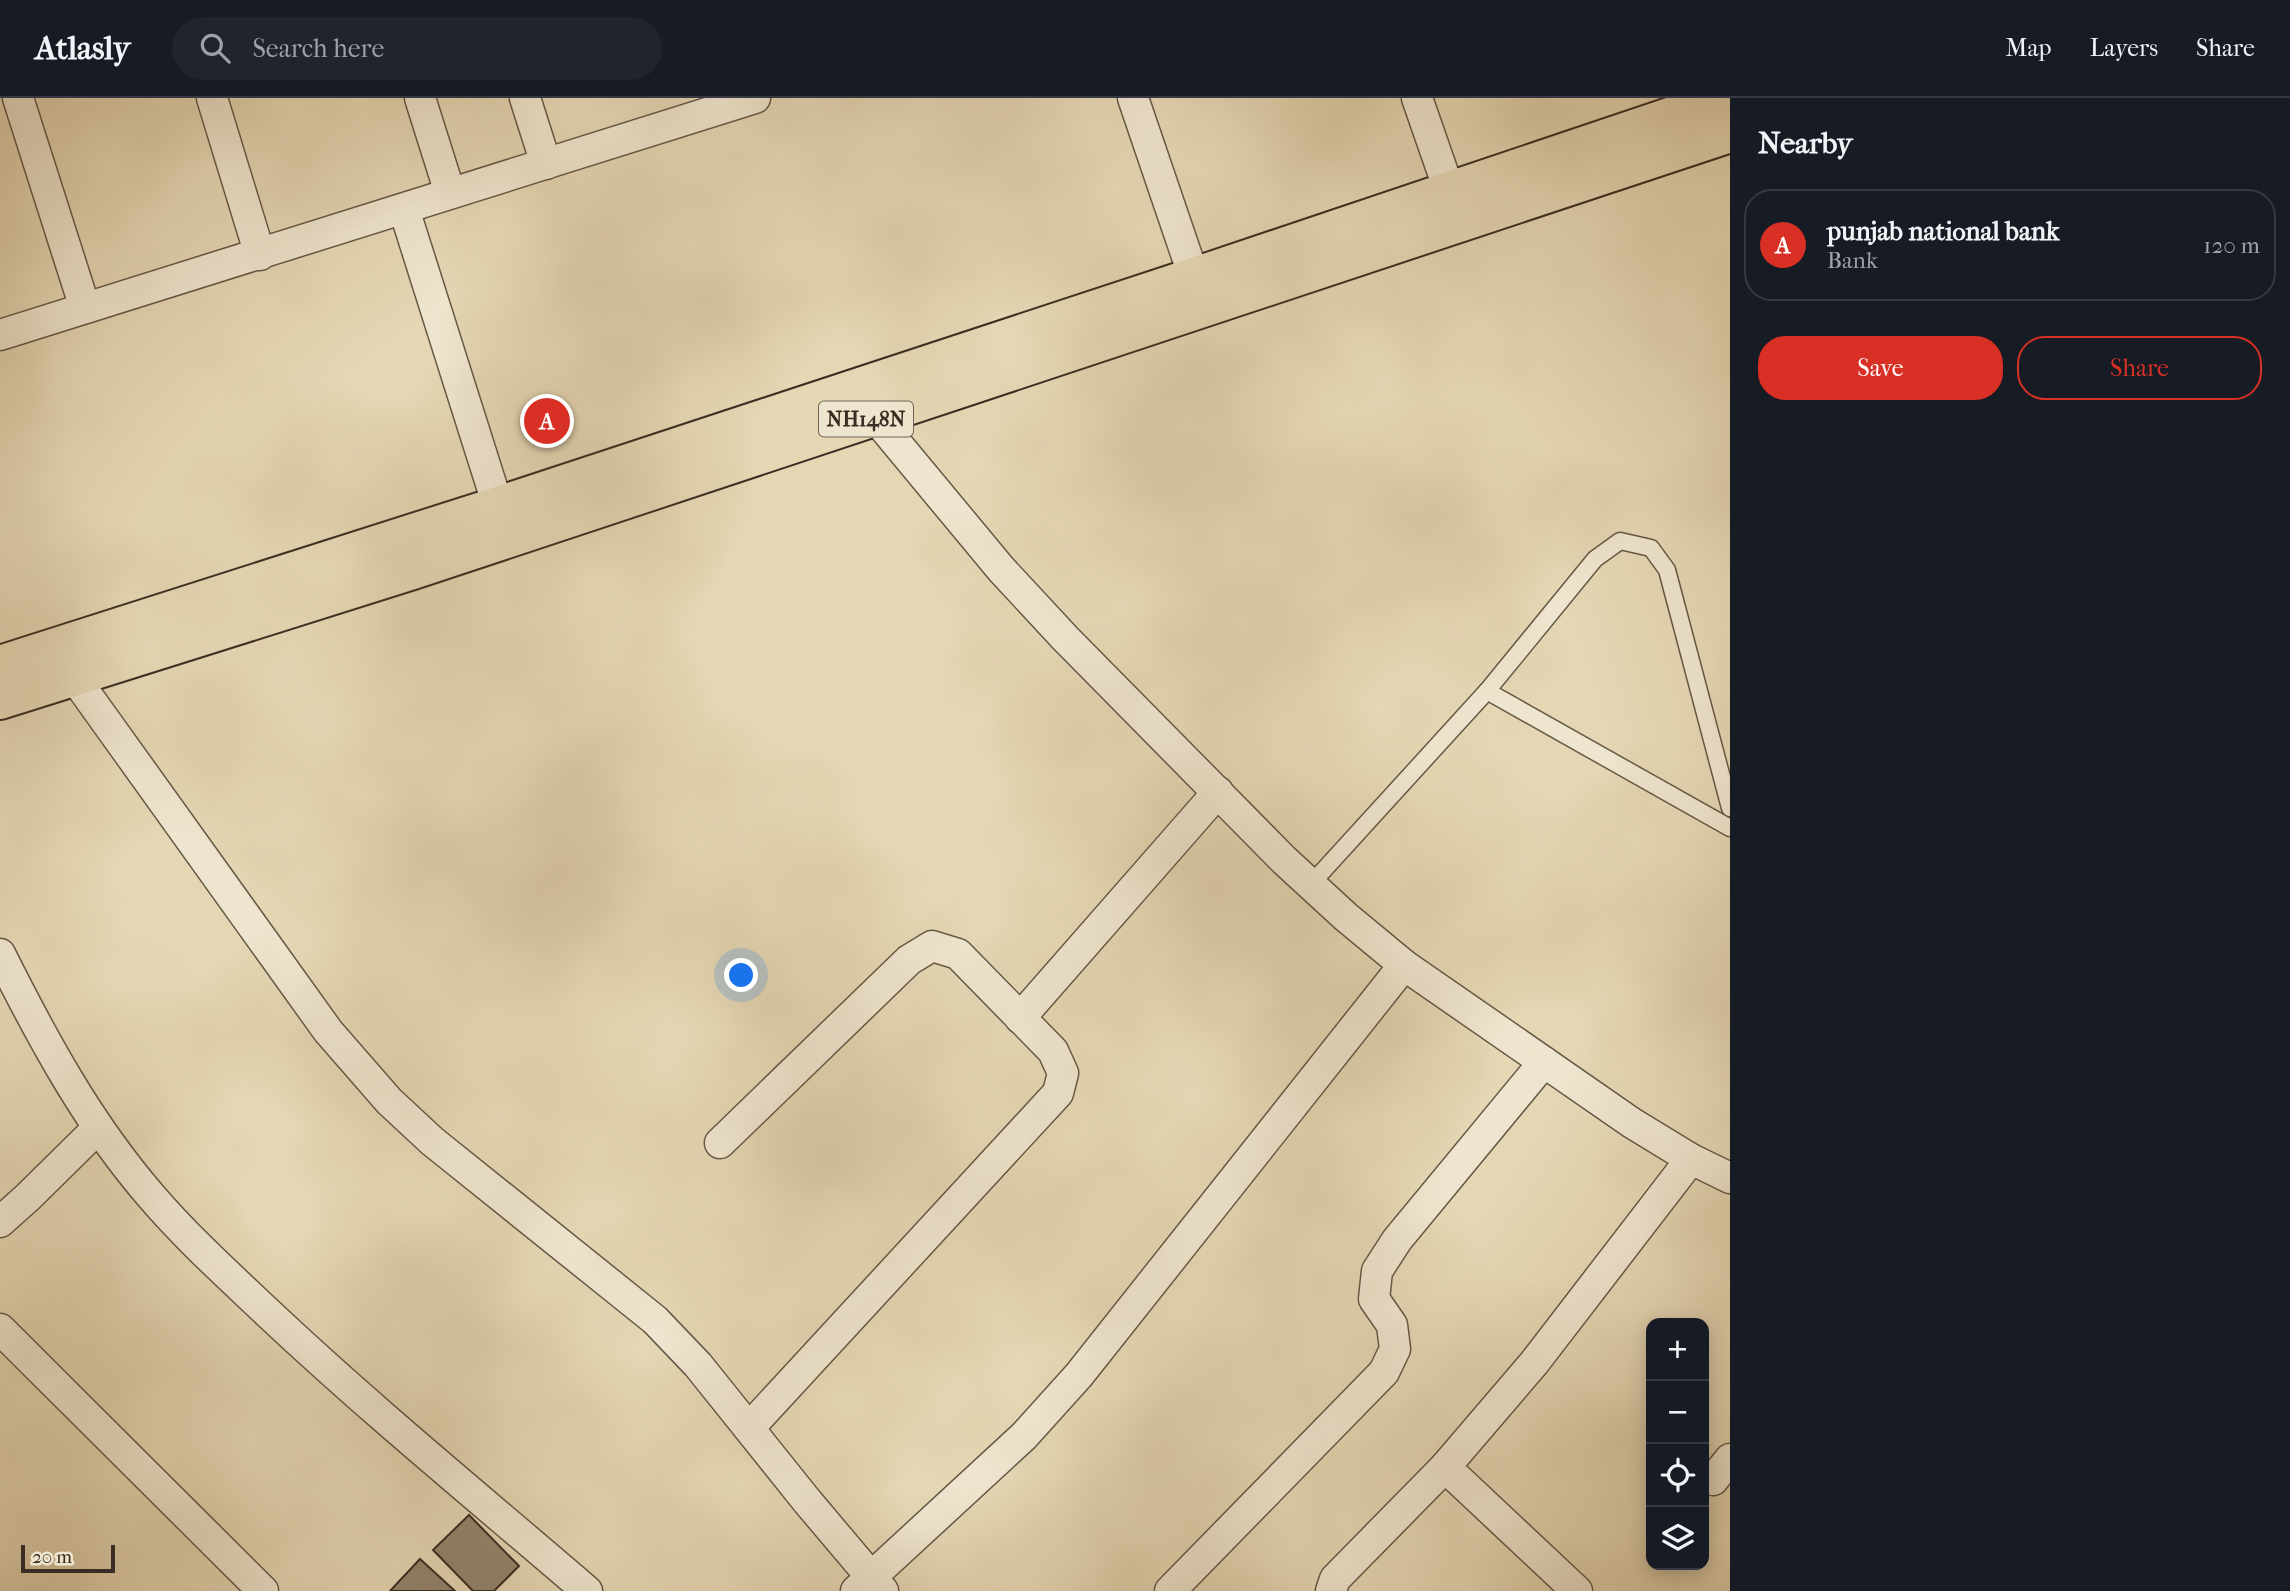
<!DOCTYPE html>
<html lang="en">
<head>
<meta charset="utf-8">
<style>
  :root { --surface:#171b24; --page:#20242c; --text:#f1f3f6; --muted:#9ea1a6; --line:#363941; --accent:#d93025 }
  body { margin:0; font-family:"IM FELL French Canon",serif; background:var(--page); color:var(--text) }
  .controls { position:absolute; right:21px; bottom:21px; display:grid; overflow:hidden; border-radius:14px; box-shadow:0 4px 18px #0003 }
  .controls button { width:63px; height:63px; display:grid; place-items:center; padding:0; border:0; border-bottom:2px solid var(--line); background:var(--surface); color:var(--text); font:35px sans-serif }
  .scale { position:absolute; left:21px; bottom:18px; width:94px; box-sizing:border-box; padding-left:7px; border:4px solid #3b2d23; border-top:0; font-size:19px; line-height:24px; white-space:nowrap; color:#3b2d23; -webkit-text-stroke:5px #eee5ce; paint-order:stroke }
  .you { position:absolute; left:742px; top:878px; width:24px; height:24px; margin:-18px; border:5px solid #fff; border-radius:50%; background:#1a73e8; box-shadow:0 0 0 10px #1a73e833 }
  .badge { display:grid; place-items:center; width:46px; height:46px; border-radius:50%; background:var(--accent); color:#fff; font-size:23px; font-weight:700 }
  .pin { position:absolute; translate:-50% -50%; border:4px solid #fff; box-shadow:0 2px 7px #0006 }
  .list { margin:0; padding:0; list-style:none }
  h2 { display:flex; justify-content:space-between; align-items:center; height:91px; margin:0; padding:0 28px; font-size:30px }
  h2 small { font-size:23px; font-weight:400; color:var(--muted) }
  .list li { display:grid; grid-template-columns:46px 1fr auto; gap:21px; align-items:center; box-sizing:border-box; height:112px; margin:0 14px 14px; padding:0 14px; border:2px solid var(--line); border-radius:28px }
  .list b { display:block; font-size:26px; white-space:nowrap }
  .list p { margin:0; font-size:23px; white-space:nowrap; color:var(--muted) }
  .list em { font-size:23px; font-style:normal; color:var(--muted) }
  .actions { display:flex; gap:14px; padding:21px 28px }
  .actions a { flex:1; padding:16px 0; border:2px solid var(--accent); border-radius:28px; text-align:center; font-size:24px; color:var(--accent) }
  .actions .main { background:var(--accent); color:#fff }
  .icon { flex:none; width:38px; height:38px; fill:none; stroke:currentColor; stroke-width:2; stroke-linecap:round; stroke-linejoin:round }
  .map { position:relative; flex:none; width:1730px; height:1493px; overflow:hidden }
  header { display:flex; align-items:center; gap:42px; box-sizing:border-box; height:98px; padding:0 35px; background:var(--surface); border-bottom:2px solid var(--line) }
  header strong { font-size:33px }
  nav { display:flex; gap:38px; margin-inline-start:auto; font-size:24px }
  .search { width:490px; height:63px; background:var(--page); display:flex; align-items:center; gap:18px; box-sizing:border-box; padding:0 24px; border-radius:38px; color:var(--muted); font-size:26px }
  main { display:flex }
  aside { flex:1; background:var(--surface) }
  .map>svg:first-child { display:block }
  .building { fill:#93856e; stroke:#3b2d23; stroke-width:2 }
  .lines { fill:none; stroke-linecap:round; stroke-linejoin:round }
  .service-casing { stroke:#665847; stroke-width:19 }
  .minor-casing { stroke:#665847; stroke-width:33 }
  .trunk-casing { stroke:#3b2d23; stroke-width:42 }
  .service { stroke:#eee5ce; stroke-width:16 }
  .minor { stroke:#eee5ce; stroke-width:30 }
  .trunk { stroke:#e5d7b4; stroke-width:38 }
  .labels { text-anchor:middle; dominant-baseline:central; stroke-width:7; stroke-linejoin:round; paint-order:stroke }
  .shield { fill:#eee5ce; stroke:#716456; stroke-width:2 }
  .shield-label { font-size:21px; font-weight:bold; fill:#3b2d23 }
</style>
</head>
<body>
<header>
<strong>Atlasly</strong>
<div class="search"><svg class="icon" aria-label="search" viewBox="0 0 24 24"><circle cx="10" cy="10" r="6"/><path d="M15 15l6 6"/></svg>Search here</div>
<nav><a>Map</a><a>Layers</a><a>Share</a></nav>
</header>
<main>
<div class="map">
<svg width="1730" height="1493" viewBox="0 0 1730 1493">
  <rect width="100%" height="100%" fill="#e5d7b4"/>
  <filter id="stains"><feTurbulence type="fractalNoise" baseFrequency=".00286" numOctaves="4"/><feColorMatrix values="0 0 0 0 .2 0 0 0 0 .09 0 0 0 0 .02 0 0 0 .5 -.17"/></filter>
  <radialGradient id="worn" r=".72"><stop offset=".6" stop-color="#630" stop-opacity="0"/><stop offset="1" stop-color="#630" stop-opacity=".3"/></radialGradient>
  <g class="building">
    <polygon points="469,1417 519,1468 494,1493 473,1493 433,1452"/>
    <polygon points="420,1461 455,1493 390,1493"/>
  </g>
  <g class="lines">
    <defs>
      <g id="service">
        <polyline points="1487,593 1730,730"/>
        <polyline points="1311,786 1487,593 1595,461 1620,443 1651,450 1667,472 1730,710"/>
      </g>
      <g id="minor">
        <polyline points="18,0 85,210"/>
        <polyline points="212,0 260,157"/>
        <polyline points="420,0 450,95"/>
        <polyline points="525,0 546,66"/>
        <polyline points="1133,0 1194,179"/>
        <polyline points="1417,0 1449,92"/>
        <polyline points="404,111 498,408"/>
        <polyline points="0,237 755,0"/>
        <polyline points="874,318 1001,471 1065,540 1284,762 1346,819 1404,867 1632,1025 1691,1061 1730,1080"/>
        <polyline points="74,579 328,933 389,1003 432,1043 655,1222 698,1267 807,1403 883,1493"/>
        <path d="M0 856C43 942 88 1025 151 1098 187 1140 228 1177 267 1214 370 1311 480 1401 587 1493"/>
        <polyline points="1020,920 1218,694"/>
        <polyline points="720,1045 909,862 932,848 958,856 1053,953 1063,975 1058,995 749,1330"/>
        <polyline points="0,1124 28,1099 98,1030"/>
        <polyline points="0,1231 263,1493"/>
        <polyline points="1445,1369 1577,1493"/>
        <polyline points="1713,1382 1730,1361"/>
        <polyline points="856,1493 1024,1338 1079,1277 1404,867"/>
        <polyline points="1170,1493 1384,1274 1395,1251 1392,1227 1374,1201 1377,1173 1397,1142 1544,964"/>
        <polyline points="1331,1493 1335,1481 1445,1369 1534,1265 1691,1061"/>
      </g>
      <g id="trunk">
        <polyline points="0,567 498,408 1194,179 1726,0"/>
        <polyline points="0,602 413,472 1730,35"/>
      </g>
    </defs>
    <use href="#service" class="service-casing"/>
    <use href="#minor" class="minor-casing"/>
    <use href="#trunk" class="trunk-casing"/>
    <use href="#service" class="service"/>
    <use href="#minor" class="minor"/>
    <use href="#trunk" class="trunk"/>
  </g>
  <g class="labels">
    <rect class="shield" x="819" y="303.5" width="94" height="35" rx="5"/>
    <g class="shield-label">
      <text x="866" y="321">NH148N</text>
    </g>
  </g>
  <rect width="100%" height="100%" filter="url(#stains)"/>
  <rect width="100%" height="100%" fill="url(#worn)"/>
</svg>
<div class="controls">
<button>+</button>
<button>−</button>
<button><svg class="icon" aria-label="locate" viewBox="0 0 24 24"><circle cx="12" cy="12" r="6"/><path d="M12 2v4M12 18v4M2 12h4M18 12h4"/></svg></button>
<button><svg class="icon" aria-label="layers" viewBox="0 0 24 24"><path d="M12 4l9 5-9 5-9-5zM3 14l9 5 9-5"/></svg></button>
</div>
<div class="scale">20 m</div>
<div class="you"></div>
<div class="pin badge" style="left:547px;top:323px">A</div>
</div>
<aside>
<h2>Nearby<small></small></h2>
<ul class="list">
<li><span class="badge">A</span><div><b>punjab national bank</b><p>Bank</p></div><em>120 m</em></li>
</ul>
<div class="actions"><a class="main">Save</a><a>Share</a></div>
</aside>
</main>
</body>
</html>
